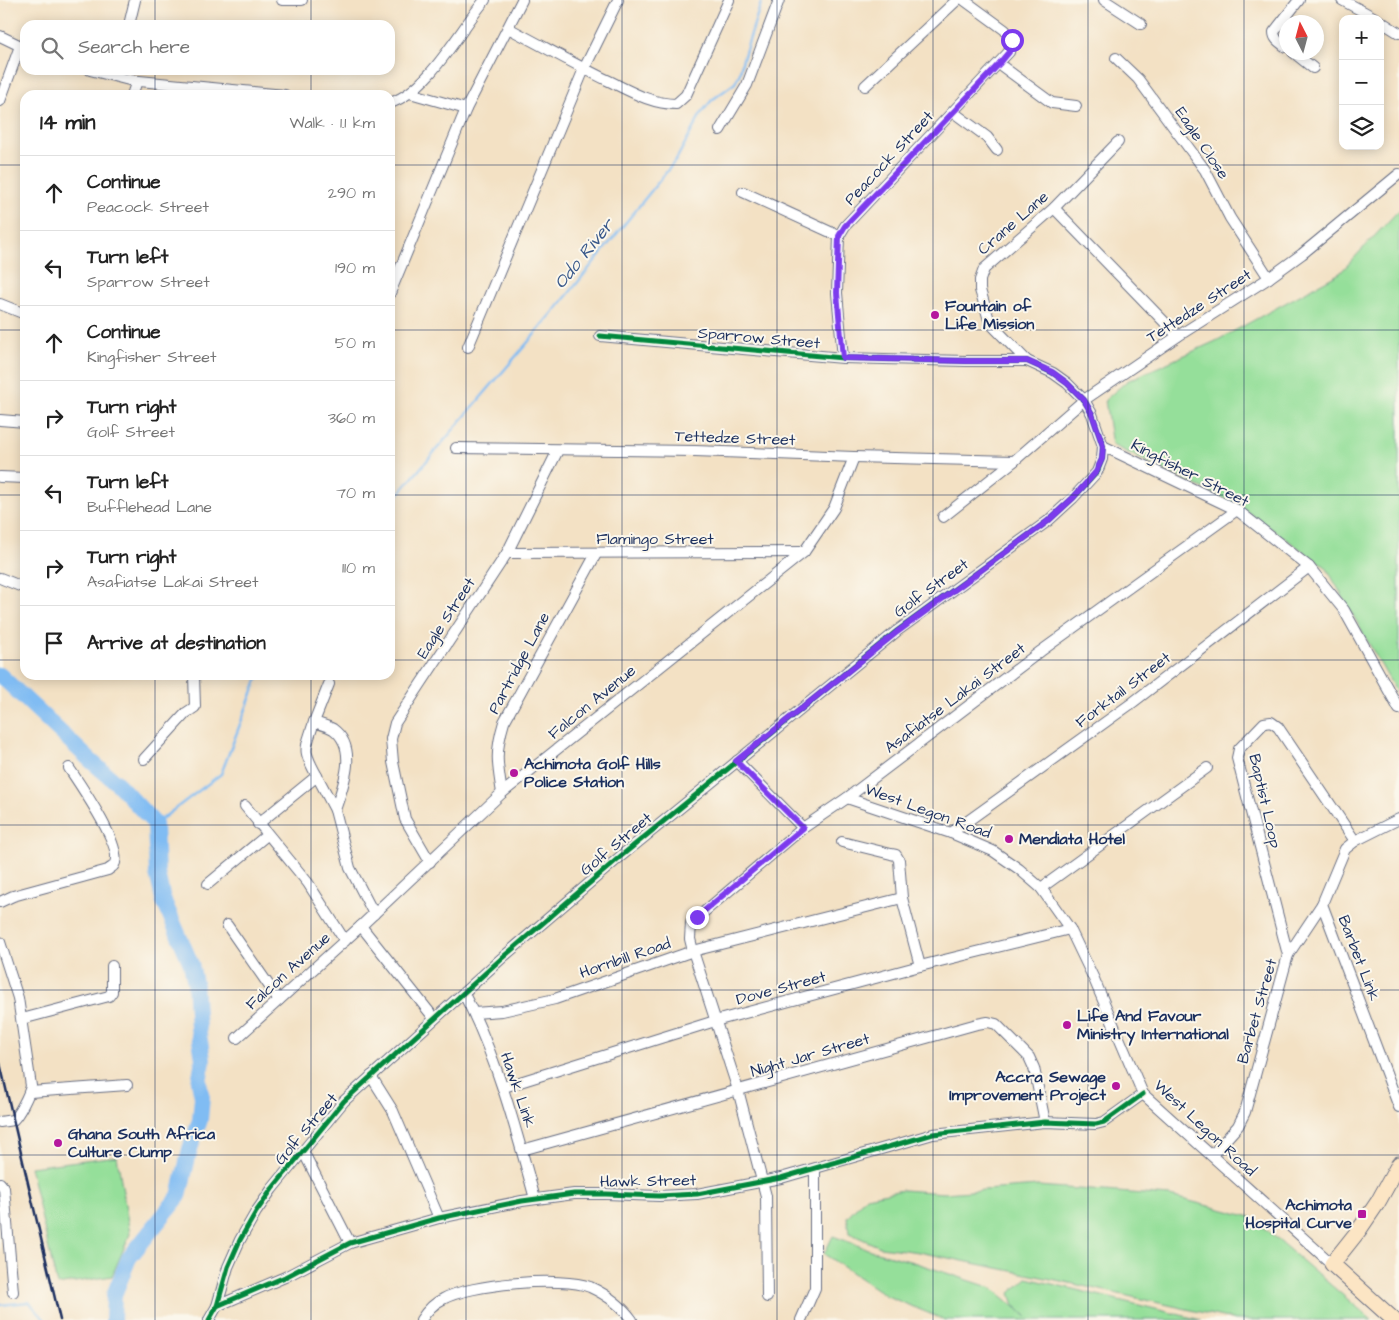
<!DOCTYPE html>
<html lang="en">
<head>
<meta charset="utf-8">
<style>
  :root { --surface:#fff; --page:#f2f2f2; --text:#222; --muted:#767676; --line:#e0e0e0 }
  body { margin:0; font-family:"Architects Daughter",sans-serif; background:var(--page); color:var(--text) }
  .controls { position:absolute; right:15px; top:15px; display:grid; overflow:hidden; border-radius:10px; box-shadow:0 2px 12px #0003 }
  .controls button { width:45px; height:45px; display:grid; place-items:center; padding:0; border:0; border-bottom:1px solid var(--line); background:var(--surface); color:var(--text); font:25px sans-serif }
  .compass { position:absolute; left:1279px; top:15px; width:45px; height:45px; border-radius:50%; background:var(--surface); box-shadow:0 2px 12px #0003; rotate:354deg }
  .stop { position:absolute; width:15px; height:15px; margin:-11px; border:4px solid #7c3aed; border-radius:50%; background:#fff }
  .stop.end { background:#7c3aed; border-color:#fff; box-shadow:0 1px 5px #0008 }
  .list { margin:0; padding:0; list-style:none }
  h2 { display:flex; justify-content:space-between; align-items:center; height:65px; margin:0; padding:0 20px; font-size:21px }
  h2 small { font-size:16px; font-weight:400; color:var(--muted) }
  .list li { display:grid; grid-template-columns:32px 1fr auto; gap:15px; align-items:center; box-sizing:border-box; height:75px; padding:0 20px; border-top:1px solid var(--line) }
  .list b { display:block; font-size:19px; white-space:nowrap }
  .list p { margin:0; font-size:16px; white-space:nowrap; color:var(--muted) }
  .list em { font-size:16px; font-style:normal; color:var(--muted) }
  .icon { flex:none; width:28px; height:28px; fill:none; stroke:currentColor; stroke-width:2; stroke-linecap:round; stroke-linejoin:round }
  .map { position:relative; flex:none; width:1399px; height:1320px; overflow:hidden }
  .search { position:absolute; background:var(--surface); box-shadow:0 2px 12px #0003; left:20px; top:20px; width:375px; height:55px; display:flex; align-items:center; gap:12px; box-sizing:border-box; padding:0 18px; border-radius:15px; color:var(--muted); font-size:19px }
  .panel { position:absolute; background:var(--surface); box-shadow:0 2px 12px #0003; left:20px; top:90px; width:375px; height:590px; border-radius:15px }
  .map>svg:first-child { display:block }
  .green { fill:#95df9a; stroke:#58877c }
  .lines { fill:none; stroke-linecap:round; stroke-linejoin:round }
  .stream { stroke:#80bcf3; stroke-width:2.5 }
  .river { stroke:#80bcf3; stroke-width:16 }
  .street-casing { stroke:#676d82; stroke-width:12 }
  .secondary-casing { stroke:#676d82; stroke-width:17 }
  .street { stroke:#fff; stroke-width:10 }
  .secondary { stroke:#fce5c4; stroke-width:15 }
  .rail { stroke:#1b2f5e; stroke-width:2.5 }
  .cycleway-casing { stroke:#fbf7ec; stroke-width:8 }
  .cycleway { stroke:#00873e; stroke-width:5 }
  .route { stroke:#7c3aed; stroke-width:6 }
  .grid { fill:none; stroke:#1b2f5e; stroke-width:1; stroke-opacity:0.55 }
  .poi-dot { fill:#b5179e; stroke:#fbf7ec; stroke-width:2 }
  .labels { text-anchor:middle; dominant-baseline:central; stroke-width:4; stroke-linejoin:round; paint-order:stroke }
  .street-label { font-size:16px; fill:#1b2f5e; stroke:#fbf7ec }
  .poi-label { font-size:16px; font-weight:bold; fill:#1b2f5e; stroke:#fbf7ec; text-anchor:start }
  .water-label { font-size:18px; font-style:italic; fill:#39598b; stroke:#fbf7ec }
</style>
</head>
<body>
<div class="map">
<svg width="1399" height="1320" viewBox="0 0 1399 1320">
  <rect width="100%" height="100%" fill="#fbf7ec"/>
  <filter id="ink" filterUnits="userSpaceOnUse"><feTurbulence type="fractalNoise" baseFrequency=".02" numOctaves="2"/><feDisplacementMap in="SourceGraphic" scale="10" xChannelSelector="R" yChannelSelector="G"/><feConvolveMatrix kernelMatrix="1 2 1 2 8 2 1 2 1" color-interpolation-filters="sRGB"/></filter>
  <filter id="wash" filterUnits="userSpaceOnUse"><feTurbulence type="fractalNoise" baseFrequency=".0096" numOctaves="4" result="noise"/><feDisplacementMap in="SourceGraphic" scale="20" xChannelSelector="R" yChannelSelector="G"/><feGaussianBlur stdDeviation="1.12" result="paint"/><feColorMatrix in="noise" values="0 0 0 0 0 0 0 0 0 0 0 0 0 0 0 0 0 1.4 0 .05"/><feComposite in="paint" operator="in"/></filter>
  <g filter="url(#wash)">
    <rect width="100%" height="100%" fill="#f3e1c4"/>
    <g class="green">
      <polygon points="1399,210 1399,697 1326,567 1236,504 1112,445 1105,400 1127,381 1216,341 1340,273"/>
      <polygon points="117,1156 130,1234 112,1276 57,1285 30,1167"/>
      <polygon points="1038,1186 1170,1196 1251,1217 1372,1320 1236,1320 1056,1280 919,1252 880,1247 849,1233 847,1217 866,1197 903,1190 944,1193"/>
      <polygon points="833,1236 873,1251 913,1262 992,1288 1027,1317 1014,1305 1010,1293 1027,1278 1201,1320 945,1320 887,1296 824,1254"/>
    </g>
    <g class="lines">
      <g class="stream">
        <polyline points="390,504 558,307 676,160 702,112 712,100 735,83 740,73 742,62 762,0"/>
        <polyline points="155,824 221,774 259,675"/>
        <polyline points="0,1305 29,1302 45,1320"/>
      </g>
      <polyline class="river" points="0,675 91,761 118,784 155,824 157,873 163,899 191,964 195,983 198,1028 203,1059 199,1082 202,1097 200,1120 190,1149 179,1196 129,1258 114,1295 113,1320"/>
    </g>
  </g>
  <g filter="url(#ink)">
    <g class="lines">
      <defs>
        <g id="street">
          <polyline points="282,0 302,0"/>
          <polyline points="1104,0 1141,24"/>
          <polyline points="1342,0 1377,19"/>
          <polyline points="1380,21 1399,33"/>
          <polyline points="129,25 135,0"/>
          <path d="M508 28C541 45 574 64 607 80 630 91 651 104 676 104L686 95 729 0"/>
          <polyline points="0,36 25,48"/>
          <path d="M1286 47C1281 43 1274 40 1274 32L1299 0"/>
          <polyline points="1293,52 1313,68"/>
          <polyline points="1116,58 1138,79 1205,170 1230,218 1269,278"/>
          <polyline points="999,64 1052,103 1076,106"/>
          <polyline points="90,70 129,80 285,95"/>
          <polyline points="865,86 957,0"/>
          <polyline points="410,93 466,109"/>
          <polyline points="132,95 137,81"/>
          <polyline points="0,101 20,46"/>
          <path d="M390 103C429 90 459 31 485 0"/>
          <polyline points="953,112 987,137 997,150"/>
          <polyline points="720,130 747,85 779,0"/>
          <polyline points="743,192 839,236"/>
          <polyline points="1054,208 1178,336"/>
          <polyline points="390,293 466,109 522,0"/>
          <polyline points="0,304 25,314"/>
          <polyline points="468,347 584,69 618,0"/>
          <polyline points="843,358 837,293 839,236 845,226 1009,52 1012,40 1005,30 964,0"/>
          <polyline points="1027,361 990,323 980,290 980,280 984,269 1054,208 1118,142"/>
          <polyline points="0,420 25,422"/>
          <polyline points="1103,446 1237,510 1309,567 1344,610 1399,709"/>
          <polyline points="456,448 695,451 854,457 1014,461"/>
          <polyline points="0,477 25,478"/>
          <polyline points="943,517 1014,461 1084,400 1178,336 1269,278 1302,254 1399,174"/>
          <polyline points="507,553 804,552"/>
          <polyline points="0,578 25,588"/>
          <path d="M329 684 314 722C320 724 328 726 333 729 359 748 343 786 335 810"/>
          <path d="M314 722C305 751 302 749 317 776"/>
          <polyline points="144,759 186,713 195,707 194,675"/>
          <polyline points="737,761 803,828"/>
          <path d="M502 793C497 763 495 752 504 722L596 554"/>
          <polyline points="847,798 951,833 993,851 1019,869 1041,888 1070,929 1094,979 1143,1094 1332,1264"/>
          <polyline points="245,806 308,883 345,941"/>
          <polyline points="258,824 317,776 335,810 350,868 374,914"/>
          <polyline points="951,833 1132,703 1309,567"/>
          <polyline points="842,842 891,854 896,855 899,860 902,898 920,966"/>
          <polyline points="430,862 405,819 393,762 391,739 395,723 507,553 558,450"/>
          <polyline points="208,884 267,835"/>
          <polyline points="1041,888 1207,768"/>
          <path d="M0 902 13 896 108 870C110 868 113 867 114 865 125 849 79 783 69 768"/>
          <polyline points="1322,904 1399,1107"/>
          <polyline points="227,925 279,1000"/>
          <polyline points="361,926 434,1018"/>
          <path d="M0 942 18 998 31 1086C29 1095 19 1114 13 1120L0 1122"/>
          <polyline points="1288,955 1237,758 1239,749 1264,723 1271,722 1278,727 1355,841"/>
          <path d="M464 994C497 1058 516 1129 535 1199"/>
          <polyline points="474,1013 502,1011 555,999 693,951 902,898"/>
          <polyline points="22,1019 109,996 112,992 112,966"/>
          <polyline points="237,1038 361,926 502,793 804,552 834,508 854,457"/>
          <polyline points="371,1076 393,1111 439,1218"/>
          <polyline points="504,1087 715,1021 920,966 1070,929"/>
          <polyline points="30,1092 127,1085"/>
          <polyline points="522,1150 977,1024 988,1022 996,1024 1029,1057 1034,1068 1045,1122"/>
          <polyline points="303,1151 350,1243"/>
          <polyline points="1212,1155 1238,1126 1245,1112 1288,955 1322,904 1345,849 1355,841 1399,819"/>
          <polyline points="0,1183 4,1188 13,1292"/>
          <polyline points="767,1297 766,1196 738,1090 693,951 690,939 691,923 803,828 847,798 1041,651 1237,510"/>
          <polyline points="217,1306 285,1277 350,1243 439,1218 522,1201 574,1194 606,1194 659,1196 697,1194 781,1178 933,1134 1045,1122 1096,1124 1104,1122 1143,1094"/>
          <polyline points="209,1320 217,1306 228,1267 240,1240 256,1212 272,1189 344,1101 502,958 621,856 897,631 1048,521 1073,498 1097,472 1102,459 1103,446 1092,414 1084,400 1067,383 1053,373 1027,361 966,361 843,358 600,336"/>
          <path d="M421 1320C426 1312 434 1303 443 1299 469 1284 562 1276 590 1287 605 1294 622 1306 632 1320"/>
          <polyline points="801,1320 815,1288 815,1169"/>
        </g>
        <polyline id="secondary" points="1394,1320 1332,1264 1359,1230 1378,1202 1399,1164"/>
      </defs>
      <use href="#street" class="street-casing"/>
      <use href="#secondary" class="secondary-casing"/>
      <use href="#street" class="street"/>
      <use href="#secondary" class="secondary"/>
      <polyline class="rail" points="0,1063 60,1320"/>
      <defs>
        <g id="cycleway">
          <polyline points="217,1306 285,1277 350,1243 439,1218 522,1201 574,1194 606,1194 659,1196 697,1194 781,1178 933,1134 1045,1122 1096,1124 1104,1122 1143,1094"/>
          <polyline points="209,1320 217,1306 228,1267 240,1240 256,1212 272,1189 344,1101 502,958 621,856 897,631 1048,521 1073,498 1097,472 1102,459 1103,446 1092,414 1084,400 1067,383 1053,373 1027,361 966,361 843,358 600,336"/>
        </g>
      </defs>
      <use href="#cycleway" class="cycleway-casing"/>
      <use href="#cycleway" class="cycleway"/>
    </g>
  </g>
  <g class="lines" filter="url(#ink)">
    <polyline class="route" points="697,917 803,828 736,761 897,632 1048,521 1073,498 1096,472 1102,459 1103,446 1092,414 1084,400 1067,383 1052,372 1027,361 966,361 843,358 837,293 839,236 845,226 999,64 1009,52 1012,40"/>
  </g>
  <path class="grid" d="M155 0V25M311 0V25M466 0V1320M622 0V1320M777 0V1320M933 0V1320M1088 0V1320M1244 0V1320M155 70V95M311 70V95M0 165H25M390 165H1399M0 330H25M390 330H1399M0 495H25M390 495H1399M0 660H25M390 660H1399M155 675V1320M311 675V1320M0 825H1399M0 990H1399M0 1155H1399"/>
  <g class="poi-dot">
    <circle cx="935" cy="315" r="5"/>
    <circle cx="514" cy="773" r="5"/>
    <circle cx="1009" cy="839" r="5"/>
    <circle cx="1067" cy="1025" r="5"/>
    <circle cx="1116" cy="1086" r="5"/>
    <circle cx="58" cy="1143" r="5"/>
    <rect x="1357" y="1209" width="10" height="10" rx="2.5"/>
  </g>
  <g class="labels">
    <g class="street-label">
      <text transform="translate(1202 143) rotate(56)">Eagle Close</text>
      <text transform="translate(889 158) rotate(-47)">Peacock Street</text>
      <text transform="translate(1013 223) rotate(-41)">Crane Lane</text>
      <text transform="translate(1199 306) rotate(-33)">Tettedze Street</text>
      <text transform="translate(759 338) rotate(5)">Sparrow Street</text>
      <text transform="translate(735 438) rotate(2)">Tettedze Street</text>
      <text transform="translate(1190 473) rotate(27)">Kingfisher Street</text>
      <text x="655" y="539">Flamingo Street</text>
      <text transform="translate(931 588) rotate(-36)">Golf Street</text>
      <text transform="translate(446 618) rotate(-57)">Eagle Street</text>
      <text transform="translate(519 663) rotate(-62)">Partridge Lane</text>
      <text transform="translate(1123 690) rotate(-37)">Forktail Street</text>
      <text transform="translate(955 698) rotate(-37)">Asafiatse Lakai Street</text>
      <text transform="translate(592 702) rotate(-39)">Falcon Avenue</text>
      <text transform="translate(1265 801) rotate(77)">Baptist Loop</text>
      <text transform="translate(928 811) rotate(20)">West Legon Road</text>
      <text transform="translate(616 844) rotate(-40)">Golf Street</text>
      <text transform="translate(625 958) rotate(-19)">Hornbill Road</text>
      <text transform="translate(1359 958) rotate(69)">Barbet Link</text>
      <text transform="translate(288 971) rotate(-42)">Falcon Avenue</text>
      <text transform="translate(781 988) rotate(-15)">Dove Street</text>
      <text transform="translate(1257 1011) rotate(-74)">Barbet Street</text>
      <text transform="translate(810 1055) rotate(-16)">Night Jar Street</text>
      <text transform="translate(518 1090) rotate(71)">Hawk Link</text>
      <text transform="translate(1205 1128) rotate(43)">West Legon Road</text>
      <text transform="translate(306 1129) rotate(-50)">Golf Street</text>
      <text transform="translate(648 1181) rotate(-1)">Hawk Street</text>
    </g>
    <g class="poi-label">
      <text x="945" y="306">Fountain of<tspan x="945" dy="18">Life Mission</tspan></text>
      <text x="524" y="764">Achimota Golf Hills<tspan x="524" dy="18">Police Station</tspan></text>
      <text x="1019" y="839">Mendiata Hotel</text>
      <text x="1077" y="1016">Life And Favour<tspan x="1077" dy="18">Ministry International</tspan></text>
      <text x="1106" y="1077" text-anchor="end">Accra Sewage<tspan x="1106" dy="18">Improvement Project</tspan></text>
      <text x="68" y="1134">Ghana South Africa<tspan x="68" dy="18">Culture Clump</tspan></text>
      <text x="1352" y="1205" text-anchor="end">Achimota<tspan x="1352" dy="18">Hospital Curve</tspan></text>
    </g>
    <g class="water-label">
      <text transform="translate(584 254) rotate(-51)">Odo River</text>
    </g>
  </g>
</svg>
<div class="controls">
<button>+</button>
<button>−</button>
<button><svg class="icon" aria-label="layers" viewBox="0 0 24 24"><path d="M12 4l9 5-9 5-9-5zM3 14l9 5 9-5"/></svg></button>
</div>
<svg class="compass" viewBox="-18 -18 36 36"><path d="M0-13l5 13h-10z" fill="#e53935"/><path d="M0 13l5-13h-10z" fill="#767676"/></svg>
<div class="stop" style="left:1012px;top:40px"></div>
<div class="stop end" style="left:697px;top:917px"></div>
<div class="search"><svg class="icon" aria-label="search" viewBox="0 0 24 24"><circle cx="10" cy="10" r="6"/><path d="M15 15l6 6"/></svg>Search here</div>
<section class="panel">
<h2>14 min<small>Walk · 1.1 km</small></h2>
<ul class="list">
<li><svg class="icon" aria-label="ahead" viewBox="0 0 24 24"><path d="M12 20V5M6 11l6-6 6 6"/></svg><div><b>Continue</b><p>Peacock Street</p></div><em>290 m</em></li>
<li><svg class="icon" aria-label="left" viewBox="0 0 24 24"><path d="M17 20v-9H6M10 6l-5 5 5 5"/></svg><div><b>Turn left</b><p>Sparrow Street</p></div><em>190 m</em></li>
<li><svg class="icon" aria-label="ahead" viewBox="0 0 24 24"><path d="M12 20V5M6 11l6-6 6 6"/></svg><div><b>Continue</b><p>Kingfisher Street</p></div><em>50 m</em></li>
<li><svg class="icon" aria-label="right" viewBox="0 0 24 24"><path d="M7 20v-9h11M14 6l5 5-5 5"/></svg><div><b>Turn right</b><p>Golf Street</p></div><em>360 m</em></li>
<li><svg class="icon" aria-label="left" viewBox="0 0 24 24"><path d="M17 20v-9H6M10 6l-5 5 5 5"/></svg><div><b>Turn left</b><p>Bufflehead Lane</p></div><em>70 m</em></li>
<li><svg class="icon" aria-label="right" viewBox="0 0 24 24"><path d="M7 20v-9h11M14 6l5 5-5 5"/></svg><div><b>Turn right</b><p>Asafiatse Lakai Street</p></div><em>110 m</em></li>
<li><svg class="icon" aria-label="arrive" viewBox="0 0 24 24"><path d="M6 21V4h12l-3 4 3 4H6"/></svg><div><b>Arrive at destination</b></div></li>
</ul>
</section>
</div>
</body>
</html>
